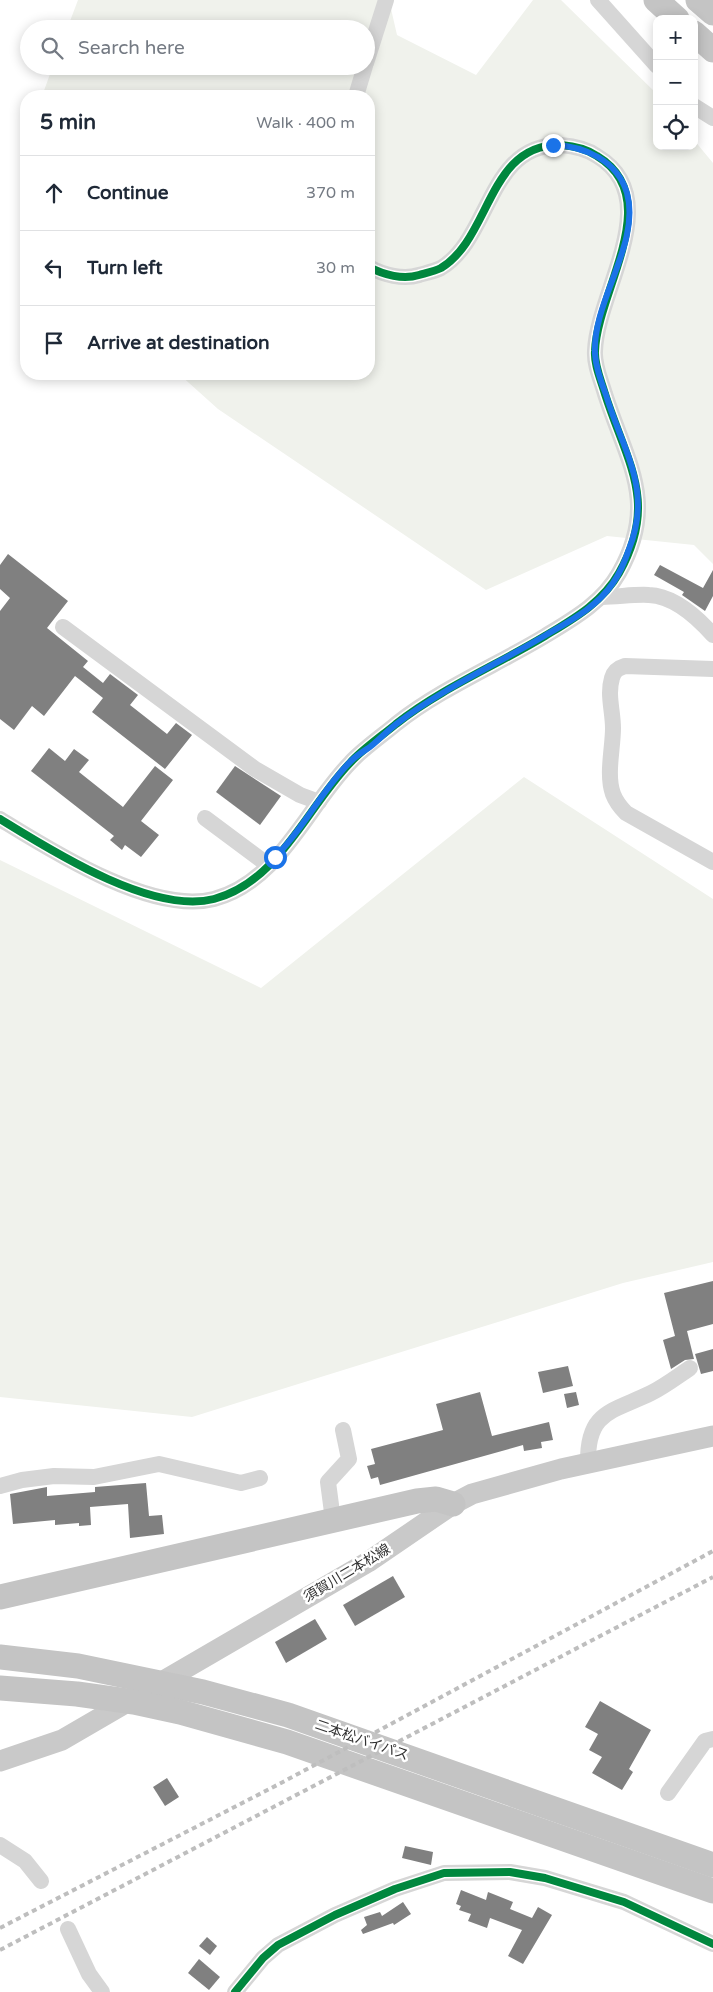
<!DOCTYPE html>
<html lang="en">
<head>
<meta charset="utf-8">
<style>
  :root { --surface:#fff; --page:#f6f6f7; --text:#1f2937; --muted:#747a83; --line:#e0e1e3 }
  body { margin:0; font-family:"Varela Round","Noto Sans JP",sans-serif; background:var(--page); color:var(--text) }
  .controls { position:absolute; right:15px; top:15px; display:grid; overflow:hidden; border-radius:10px; box-shadow:0 2px 12px #0003 }
  .controls button { width:45px; height:45px; display:grid; place-items:center; padding:0; border:0; border-bottom:1px solid var(--line); background:var(--surface); color:var(--text); font:25px sans-serif }
  .stop { position:absolute; width:15px; height:15px; margin:-11px; border:4px solid #1a73e8; border-radius:50%; background:#fff }
  .stop.end { background:#1a73e8; border-color:#fff; box-shadow:0 1px 5px #0008 }
  .list { margin:0; padding:0; list-style:none }
  h2 { display:flex; justify-content:space-between; align-items:center; height:65px; margin:0; padding:0 20px; font-size:21px }
  h2 small { font-size:16px; font-weight:400; color:var(--muted) }
  .list li { display:grid; grid-template-columns:32px 1fr auto; gap:15px; align-items:center; box-sizing:border-box; height:75px; padding:0 20px; border-top:1px solid var(--line) }
  .list b { display:block; font-size:19px; white-space:nowrap }
  .list em { font-size:16px; font-style:normal; color:var(--muted) }
  .icon { flex:none; width:28px; height:28px; fill:none; stroke:currentColor; stroke-width:2; stroke-linecap:round; stroke-linejoin:round }
  .map { position:relative; flex:none; width:713px; height:1992px; overflow:hidden }
  .search { position:absolute; background:var(--surface); box-shadow:0 2px 12px #0003; left:20px; top:20px; width:355px; height:55px; display:flex; align-items:center; gap:12px; box-sizing:border-box; padding:0 18px; border-radius:28px; color:var(--muted); font-size:19px }
  .panel { position:absolute; background:var(--surface); box-shadow:0 2px 12px #0003; left:20px; top:90px; width:355px; height:290px; border-radius:20px }
  .map>svg:first-child { display:block }
  .green { fill:#f0f2ec }
  .building { fill:#808080 }
  .lines { fill:none; stroke-linecap:round; stroke-linejoin:round }
  .minor { stroke:#d6d6d6; stroke-width:16 }
  .major { stroke:#c9c9c9; stroke-width:21 }
  .highway { stroke:#c4c4c4; stroke-width:25 }
  .rail { stroke:#bebebe; stroke-width:4; stroke-dasharray:5 4; stroke-linecap:butt }
  .cycleway-casing { stroke:#fff; stroke-width:11 }
  .cycleway { stroke:#00873e; stroke-width:8 }
  .route { stroke:#1a73e8; stroke-width:6 }
  .labels { text-anchor:middle; dominant-baseline:central; stroke-width:5; stroke-linejoin:round; paint-order:stroke }
  .street-label { font-size:14px; fill:#323232; stroke:#fff }
</style>
</head>
<body>
<div class="map">
<svg width="713" height="1992" viewBox="0 0 713 1992">
  <rect width="100%" height="100%" fill="#fff"/>
  <g class="green">
    <polygon points="78,0 389,0 397,35 476,75 533,0 561,0 657,94 657,146 694,146 694,140 713,163 713,564 694,545 607,536 486,590 218,409 179,374 369,374 369,96 42,96 53,66 366,66 366,29 67,29"/>
    <polygon points="524,777 713,899 713,1262 623,1283 192,1417 0,1397 0,860 261,988"/>
  </g>
  <g class="building">
    <polygon points="8,554 68,601 47,628 88,661 83,667 103,683 110,674 138,695 130,705 167,734 176,723 192,735 165,769 92,712 103,698 75,676 44,716 32,706 14,730 0,719 0,611 10,598 0,589 0,565"/>
    <polygon points="660,565 703,588 713,570 713,596 705,611 682,595 684,592 654,575"/>
    <polygon points="49,748 65,761 74,749 89,760 79,772 123,807 155,766 173,780 141,821 159,835 141,857 125,845 122,850 110,840 114,836 31,771"/>
    <polygon points="235,766 281,796 260,825 216,792"/>
    <polygon points="713,1281 713,1324 687,1331 694,1359 685,1360 671,1369 663,1340 675,1336 664,1293"/>
    <polygon points="713,1349 713,1371 701,1374 695,1354"/>
    <polygon points="568,1366 573,1386 543,1393 538,1372"/>
    <polygon points="480,1392 492,1436 549,1422 553,1440 541,1442 542,1448 524,1451 523,1445 380,1485 378,1477 371,1479 367,1466 375,1464 371,1449 443,1430 436,1404"/>
    <polygon points="576,1392 579,1405 567,1408 564,1394"/>
    <polygon points="146,1483 149,1516 162,1515 164,1534 130,1538 128,1504 90,1507 91,1525 79,1526 79,1523 55,1525 55,1520 13,1524 10,1494 47,1487 47,1496 95,1492 95,1487"/>
    <polygon points="393,1576 405,1597 355,1626 343,1605"/>
    <polygon points="315,1619 327,1639 286,1663 275,1642"/>
    <polygon points="600,1701 651,1730 629,1769 633,1772 622,1790 592,1773 602,1757 589,1750 598,1734 585,1727"/>
    <polygon points="167,1778 179,1797 165,1806 153,1787"/>
    <polygon points="405,1846 433,1852 431,1865 402,1858"/>
    <polygon points="461,1890 486,1900 488,1892 513,1902 510,1909 532,1918 538,1907 552,1915 523,1964 508,1956 522,1930 490,1918 487,1928 468,1921 471,1914 459,1910 461,1906 456,1904"/>
    <polygon points="403,1902 411,1914 394,1925 393,1923 363,1934 361,1930 367,1925 364,1917 380,1912 382,1916"/>
    <polygon points="207,1937 217,1946 210,1955 199,1946"/>
    <polygon points="199,1959 220,1977 209,1990 188,1973"/>
  </g>
  <g class="lines">
    <g class="minor">
      <polyline points="598,0 657,66"/>
      <polyline points="366,63 386,0"/>
      <polyline points="356,96 365,66"/>
      <polyline points="694,106 713,118"/>
      <path d="M602 597C618 597 634 594 649 595 674 596 697 617 713 635"/>
      <polyline points="63,627 255,769 300,795 319,802"/>
      <path d="M713 669 625 666C618 668 614 671 612 678 607 695 613 711 613 728 613 749 606 774 613 794 616 802 620 807 626 813L713 862"/>
      <polyline points="205,818 268,865"/>
      <path d="M0 819C52 851 152 915 214 899 279 882 307 807 350 763 360 751 383 735 396 724 440 689 497 665 545 636 573 619 602 603 619 573 659 502 627 463 605 394 601 380 594 365 595 351 597 291 667 198 597 156 587 149 574 146 561 145 488 143 491 238 441 268 435 271 426 273 419 275 403 280 384 275 369 267"/>
      <path d="M588 1463C587 1411 612 1412 651 1393 665 1386 678 1376 690 1368"/>
      <polyline points="0,1486 22,1480 54,1476 94,1477 159,1464 241,1483 260,1478"/>
      <polyline points="333,1520 328,1482 349,1459 343,1430"/>
      <polyline points="668,1793 705,1741 713,1739"/>
      <polyline points="0,1845 25,1861 41,1881"/>
      <polyline points="68,1929 89,1974 102,1992"/>
      <polyline points="235,1992 263,1958 278,1945 335,1915 395,1889 444,1873 510,1872 545,1878 624,1902 713,1944"/>
    </g>
    <polyline class="major" points="0,1761 62,1740 368,1562 453,1504 472,1494 561,1469 713,1436"/>
    <g class="highway">
      <polyline points="656,0 677,19"/>
      <polyline points="698,0 713,13"/>
      <polyline points="694,33 713,50"/>
      <polyline points="0,1597 417,1501 436,1499 453,1504"/>
      <polyline points="0,1657 78,1666 203,1692 288,1715 713,1865"/>
      <polyline points="0,1688 77,1694 134,1702 180,1712 287,1742 713,1891"/>
    </g>
    <g class="rail">
      <polyline points="0,1928 281,1783 713,1551"/>
      <polyline points="0,1950 713,1577"/>
    </g>
    <defs>
      <g id="cycleway">
        <path d="M0 819C52 851 152 915 214 899 279 882 307 807 350 763 360 751 383 735 396 724 440 689 497 665 545 636 573 619 602 603 619 573 659 502 627 463 605 394 601 380 594 365 595 351 597 291 667 198 597 156 587 149 574 146 561 145 488 143 491 238 441 268 435 271 426 273 419 275 403 280 384 275 369 267"/>
        <polyline points="235,1992 263,1958 278,1945 335,1915 395,1889 444,1873 510,1872 545,1878 624,1902 713,1944"/>
      </g>
    </defs>
    <use href="#cycleway" class="cycleway-casing"/>
    <use href="#cycleway" class="cycleway"/>
  </g>
  <g class="lines">
    <path class="route" d="M275 857C304 829 322 789 351 761 357 755 364 751 370 747 380 739 389 729 399 722 444 688 497 664 546 635 570 621 597 607 613 583 620 573 625 561 629 549 653 489 623 451 606 395 601 382 596 368 595 354 592 301 641 244 627 193 617 160 584 146 553 145"/>
  </g>
  <g class="labels">
    <g class="street-label">
      <text transform="translate(347 1573) rotate(-31)">須賀川二本松線</text>
      <text transform="translate(362 1740) rotate(19)">二本松バイパス</text>
    </g>
  </g>
</svg>
<div class="controls">
<button>+</button>
<button>−</button>
<button><svg class="icon" aria-label="locate" viewBox="0 0 24 24"><circle cx="12" cy="12" r="6"/><path d="M12 2v4M12 18v4M2 12h4M18 12h4"/></svg></button>
</div>
<div class="stop" style="left:275px;top:857px"></div>
<div class="stop end" style="left:553px;top:145px"></div>
<div class="search"><svg class="icon" aria-label="search" viewBox="0 0 24 24"><circle cx="10" cy="10" r="6"/><path d="M15 15l6 6"/></svg>Search here</div>
<section class="panel">
<h2>5 min<small>Walk · 400 m</small></h2>
<ul class="list">
<li><svg class="icon" aria-label="ahead" viewBox="0 0 24 24"><path d="M12 20V5M6 11l6-6 6 6"/></svg><div><b>Continue</b></div><em>370 m</em></li>
<li><svg class="icon" aria-label="left" viewBox="0 0 24 24"><path d="M17 20v-9H6M10 6l-5 5 5 5"/></svg><div><b>Turn left</b></div><em>30 m</em></li>
<li><svg class="icon" aria-label="arrive" viewBox="0 0 24 24"><path d="M6 21V4h12l-3 4 3 4H6"/></svg><div><b>Arrive at destination</b></div></li>
</ul>
</section>
</div>
</body>
</html>
